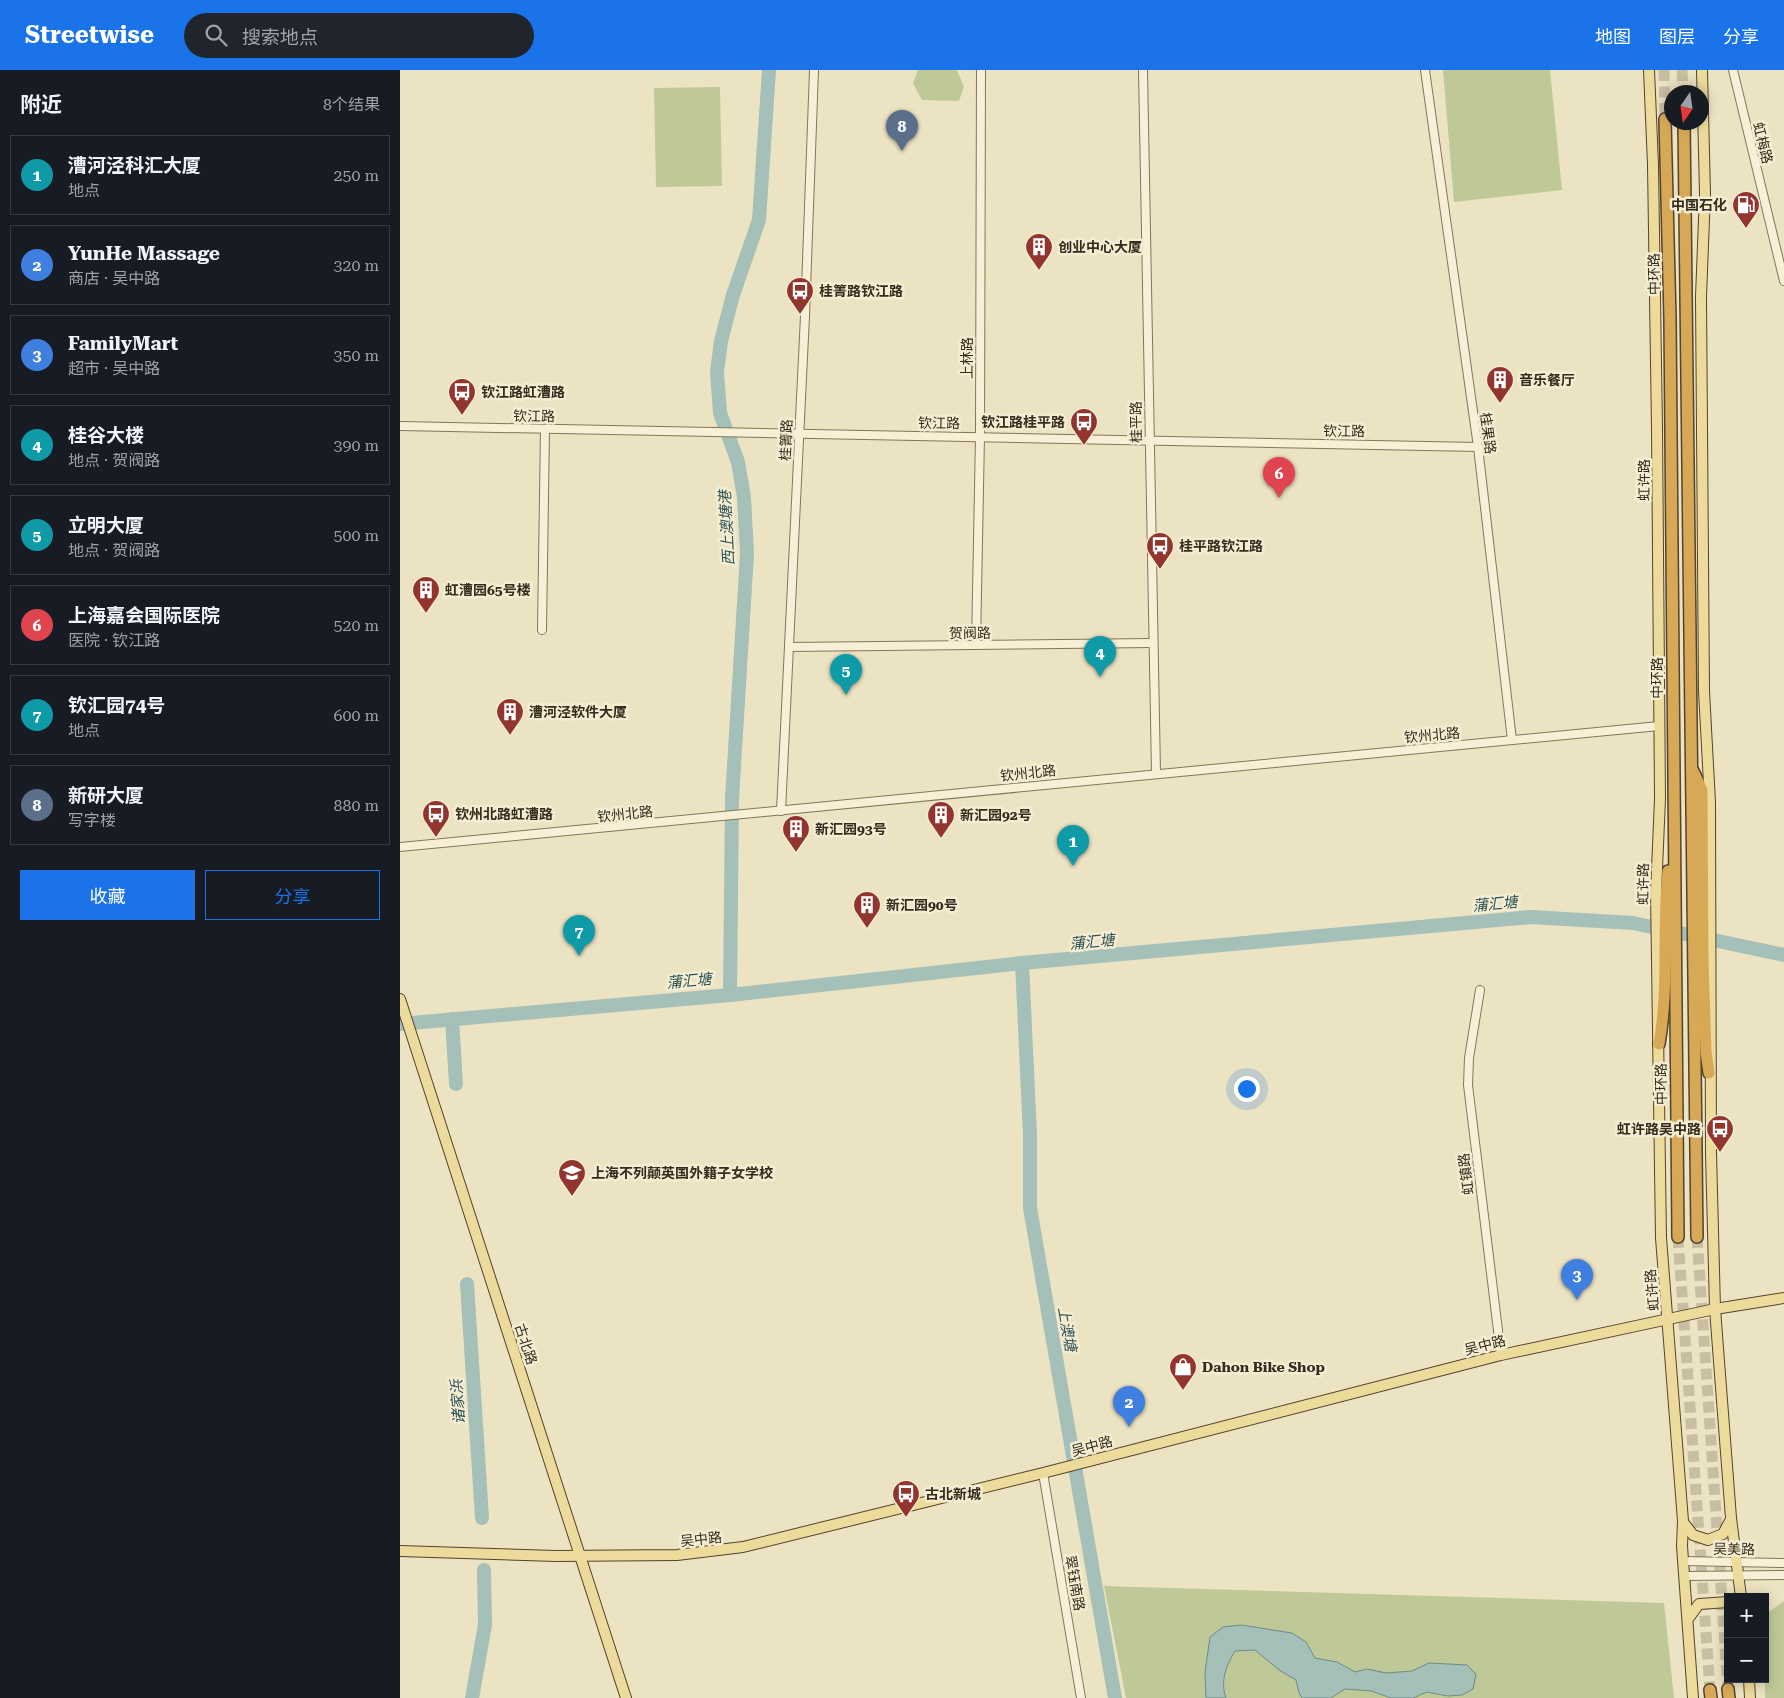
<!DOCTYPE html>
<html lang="zh">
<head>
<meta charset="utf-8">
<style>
  :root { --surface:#171b24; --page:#20242c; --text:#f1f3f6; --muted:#9ea1a6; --line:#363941; --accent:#1a73e8 }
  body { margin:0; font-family:"Roboto Serif","Noto Sans SC",serif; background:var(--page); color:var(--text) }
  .controls { position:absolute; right:15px; bottom:15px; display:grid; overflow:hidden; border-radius:0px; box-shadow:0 2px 12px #0003 }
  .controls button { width:45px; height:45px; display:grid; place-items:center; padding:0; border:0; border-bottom:1px solid var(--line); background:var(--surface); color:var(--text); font:25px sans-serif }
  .compass { position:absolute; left:1264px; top:15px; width:45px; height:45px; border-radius:50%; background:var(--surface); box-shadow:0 2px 12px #0003; rotate:193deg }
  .you { position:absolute; left:846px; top:1018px; width:18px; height:18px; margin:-12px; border:4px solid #fff; border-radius:50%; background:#1a73e8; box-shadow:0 0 0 8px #1a73e833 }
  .badge { display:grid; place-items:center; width:32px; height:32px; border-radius:50%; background:var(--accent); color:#fff; font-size:16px; font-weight:700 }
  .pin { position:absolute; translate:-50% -41px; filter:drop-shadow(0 1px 2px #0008) }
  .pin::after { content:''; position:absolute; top:26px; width:18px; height:15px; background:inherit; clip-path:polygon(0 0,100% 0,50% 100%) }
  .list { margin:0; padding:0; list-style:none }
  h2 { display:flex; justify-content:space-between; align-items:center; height:65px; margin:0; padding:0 20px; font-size:21px }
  h2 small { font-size:16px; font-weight:400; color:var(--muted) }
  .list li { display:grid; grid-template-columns:32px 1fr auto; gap:15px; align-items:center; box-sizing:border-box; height:80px; margin:0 10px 10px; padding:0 10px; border:1px solid var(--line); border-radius:0px }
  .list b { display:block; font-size:19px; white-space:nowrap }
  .list p { margin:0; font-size:16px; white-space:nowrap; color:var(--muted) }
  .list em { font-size:16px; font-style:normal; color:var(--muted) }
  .actions { display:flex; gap:10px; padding:15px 20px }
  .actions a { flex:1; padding:11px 0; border:1px solid var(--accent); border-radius:0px; text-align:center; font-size:18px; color:var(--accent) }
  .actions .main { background:var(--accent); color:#fff }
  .icon { flex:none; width:28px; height:28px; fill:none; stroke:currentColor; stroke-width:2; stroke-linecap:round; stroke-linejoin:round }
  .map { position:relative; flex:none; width:1384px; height:1628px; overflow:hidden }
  header { display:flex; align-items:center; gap:30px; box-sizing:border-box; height:70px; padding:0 25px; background:var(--accent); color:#fff }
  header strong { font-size:24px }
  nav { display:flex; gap:28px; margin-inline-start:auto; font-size:18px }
  .search { width:350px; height:45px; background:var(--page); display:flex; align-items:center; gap:12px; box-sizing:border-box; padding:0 18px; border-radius:28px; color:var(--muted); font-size:19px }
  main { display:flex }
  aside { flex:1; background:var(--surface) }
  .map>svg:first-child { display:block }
  .green { fill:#bfc998 }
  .water { fill:#a5bfb9; stroke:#6c8c87 }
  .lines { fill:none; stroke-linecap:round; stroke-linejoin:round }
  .river { stroke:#a5bfb9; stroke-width:14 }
  .highway-tunnel { stroke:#c8bea2; stroke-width:11; stroke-dasharray:11 5.5; stroke-linecap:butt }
  .minor-casing { stroke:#85755b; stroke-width:10 }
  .major-casing { stroke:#53432f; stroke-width:12 }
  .highway-casing { stroke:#53432f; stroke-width:14 }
  .minor { stroke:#f7f0d6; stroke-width:8 }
  .major { stroke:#eddb9c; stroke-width:10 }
  .highway { stroke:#d7a957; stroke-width:11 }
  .labels { text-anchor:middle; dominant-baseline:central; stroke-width:5; stroke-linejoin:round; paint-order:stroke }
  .street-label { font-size:14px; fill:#362b1e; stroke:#f4edd2 }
  .poi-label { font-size:14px; font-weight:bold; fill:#362b1e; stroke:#f4edd2; text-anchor:start }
  .water-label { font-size:15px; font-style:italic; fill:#2e5455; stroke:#f4edd2 }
</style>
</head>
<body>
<header>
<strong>Streetwise</strong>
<div class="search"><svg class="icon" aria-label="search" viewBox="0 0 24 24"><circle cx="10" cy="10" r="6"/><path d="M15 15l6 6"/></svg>搜索地点</div>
<nav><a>地图</a><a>图层</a><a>分享</a></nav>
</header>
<main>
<aside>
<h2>附近<small>8个结果</small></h2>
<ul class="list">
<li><span class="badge" style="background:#0f9aa8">1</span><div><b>漕河泾科汇大厦</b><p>地点</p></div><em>250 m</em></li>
<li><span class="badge" style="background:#3f7fe0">2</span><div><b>YunHe Massage</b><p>商店 · 吴中路</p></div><em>320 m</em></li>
<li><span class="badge" style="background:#3f7fe0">3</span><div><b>FamilyMart</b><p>超市 · 吴中路</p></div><em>350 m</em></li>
<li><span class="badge" style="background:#0f9aa8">4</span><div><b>桂谷大楼</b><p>地点 · 贺阀路</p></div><em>390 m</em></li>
<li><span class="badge" style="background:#0f9aa8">5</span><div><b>立明大厦</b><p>地点 · 贺阀路</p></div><em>500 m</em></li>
<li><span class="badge" style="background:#e0444e">6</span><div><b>上海嘉会国际医院</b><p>医院 · 钦江路</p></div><em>520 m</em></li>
<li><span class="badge" style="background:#0f9aa8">7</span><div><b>钦汇园74号</b><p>地点</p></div><em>600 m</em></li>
<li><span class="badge" style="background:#5c6f8a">8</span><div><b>新研大厦</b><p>写字楼</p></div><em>880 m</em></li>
</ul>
<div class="actions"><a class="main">收藏</a><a>分享</a></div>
</aside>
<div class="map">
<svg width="1384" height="1628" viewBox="0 0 1384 1628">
  <rect width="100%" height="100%" fill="#ece3c3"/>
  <g class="green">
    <polygon points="518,0 557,0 564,17 559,31 522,30 513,13"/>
    <polygon points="1043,0 1150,0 1162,120 1054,132"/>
    <polygon points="320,17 322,116 256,117 254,18"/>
    <polygon points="704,1516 1264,1533 1274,1628 726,1628"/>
    <polygon points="1384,1531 1384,1628 1365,1628 1365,1549 1370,1541"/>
  </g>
  <path class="water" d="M841 1555 892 1563 906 1572 915 1588 937 1592 955 1602 967 1599 986 1603 1012 1601 1029 1593 1067 1595 1076 1604 1073 1619 1062 1625 1048 1626 1027 1622 1013 1628H991L971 1621 945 1619 931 1628H902L899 1623 896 1610 879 1600 855 1580 835 1581C826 1596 820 1611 826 1628H806L805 1602 810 1567 823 1557Z"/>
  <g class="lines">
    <g class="river">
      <polyline points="622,893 630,1065 630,1138 715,1628"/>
      <polyline points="330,925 332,729 347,484 344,427 338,392 320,343 317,302 321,271 333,225 359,150 369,0"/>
      <polyline points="52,949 56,1014"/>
      <polyline points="0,954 330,925 622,893 1131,847 1233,853 1384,885"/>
      <polyline points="67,1214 82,1448"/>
      <polyline points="72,1628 85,1555 84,1500"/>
    </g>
    <g class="highway-tunnel">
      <polyline points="1264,0 1265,49"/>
      <polyline points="1282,0 1283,22"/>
      <polyline points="1278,1167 1310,1620"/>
      <polyline points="1297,1167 1328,1619"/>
    </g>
    <defs>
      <g id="minor">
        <polyline points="743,0 756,703"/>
        <polyline points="1025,0 1078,377 1112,670"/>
        <polyline points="1333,0 1384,211"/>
        <polyline points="0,356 1078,377"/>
        <polyline points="142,560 145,359"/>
        <polyline points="576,575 580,366 581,0"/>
        <polyline points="389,577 752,573"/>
        <polyline points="381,741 405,246 414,0"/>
        <polyline points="0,777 1259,656"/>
        <polyline points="1080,920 1069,988 1068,1015 1101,1285"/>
        <polyline points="643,1403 681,1628"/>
        <polyline points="1284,1491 1384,1493"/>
        <polyline points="1284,1506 1384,1505"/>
      </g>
      <g id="major">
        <polyline points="1249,0 1253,95 1257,358 1260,729 1256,822 1261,1168 1283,1451 1282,1476 1293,1628"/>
        <polyline points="1302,0 1305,123 1301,227 1304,621 1310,732 1311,1083 1315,1239 1331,1448 1341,1527"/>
        <polyline points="0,929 226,1628"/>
        <polyline points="1283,1452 1293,1465 1308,1470 1323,1464 1331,1449"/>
        <polyline points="0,1481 156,1486 277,1485 343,1477 643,1403 1101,1285 1315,1239 1384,1228"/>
        <polyline points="1288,1549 1299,1534 1328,1532"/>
        <polyline points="1349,1609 1350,1628"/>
      </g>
      <g id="highway">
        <polyline points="1265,49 1270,248 1278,1167"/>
        <polyline points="1284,52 1297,1167"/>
        <polyline points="1293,701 1302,720 1303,890 1306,982 1309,1003"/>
        <path d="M1259 974C1269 917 1262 858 1268 801"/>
        <polyline points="1328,1619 1329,1628"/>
        <polyline points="1310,1620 1311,1628"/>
      </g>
    </defs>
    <use href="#minor" class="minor-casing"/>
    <use href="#major" class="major-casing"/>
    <use href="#highway" class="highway-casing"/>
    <use href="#minor" class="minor"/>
    <use href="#major" class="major"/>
    <use href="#highway" class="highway"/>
  </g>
  <defs>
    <symbol id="fuel-pin" viewBox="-11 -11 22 30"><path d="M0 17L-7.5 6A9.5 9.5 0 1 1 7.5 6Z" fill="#91352e" stroke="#f4edd2"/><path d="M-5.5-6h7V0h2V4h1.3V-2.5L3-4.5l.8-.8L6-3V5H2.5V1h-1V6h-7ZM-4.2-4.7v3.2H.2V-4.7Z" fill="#fff"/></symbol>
    <symbol id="building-pin" viewBox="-11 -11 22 30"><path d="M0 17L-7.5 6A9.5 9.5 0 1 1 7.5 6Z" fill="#91352e" stroke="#f4edd2"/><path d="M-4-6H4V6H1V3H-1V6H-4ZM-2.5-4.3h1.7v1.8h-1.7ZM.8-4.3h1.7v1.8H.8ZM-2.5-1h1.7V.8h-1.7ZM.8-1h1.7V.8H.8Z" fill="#fff"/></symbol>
    <symbol id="bus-pin" viewBox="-11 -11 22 30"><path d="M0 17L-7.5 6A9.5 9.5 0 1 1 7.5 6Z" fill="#91352e" stroke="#f4edd2"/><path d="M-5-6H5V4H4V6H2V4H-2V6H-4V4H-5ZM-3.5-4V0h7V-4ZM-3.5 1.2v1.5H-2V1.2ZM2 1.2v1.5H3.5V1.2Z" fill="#fff"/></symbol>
    <symbol id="school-pin" viewBox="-11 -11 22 30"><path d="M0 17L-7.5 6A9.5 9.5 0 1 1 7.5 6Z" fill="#91352e" stroke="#f4edd2"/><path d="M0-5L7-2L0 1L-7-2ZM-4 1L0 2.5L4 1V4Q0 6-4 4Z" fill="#fff"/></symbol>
    <symbol id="shop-pin" viewBox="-11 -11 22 30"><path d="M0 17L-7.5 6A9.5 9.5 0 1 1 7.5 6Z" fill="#91352e" stroke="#f4edd2"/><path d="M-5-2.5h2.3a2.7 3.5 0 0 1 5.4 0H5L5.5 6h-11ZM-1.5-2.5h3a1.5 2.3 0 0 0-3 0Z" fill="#fff"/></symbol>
  </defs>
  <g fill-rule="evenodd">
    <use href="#fuel-pin" x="1330" y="119" width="32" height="43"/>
    <use href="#building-pin" x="623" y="161" width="32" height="43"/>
    <use href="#bus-pin" x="384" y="205" width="32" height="43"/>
    <use href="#building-pin" x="1084" y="294" width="32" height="43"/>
    <use href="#bus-pin" x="46" y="306" width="32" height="43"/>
    <use href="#bus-pin" x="668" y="336" width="32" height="43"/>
    <use href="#bus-pin" x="744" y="460" width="32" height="43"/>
    <use href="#building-pin" x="10" y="504" width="32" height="43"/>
    <use href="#building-pin" x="94" y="626" width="32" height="43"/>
    <use href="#bus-pin" x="20" y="728" width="32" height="43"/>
    <use href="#building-pin" x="525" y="729" width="32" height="43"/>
    <use href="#building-pin" x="380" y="743" width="32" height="43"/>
    <use href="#building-pin" x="451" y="819" width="32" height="43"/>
    <use href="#bus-pin" x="1304" y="1043" width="32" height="43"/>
    <use href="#school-pin" x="156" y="1087" width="32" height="43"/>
    <use href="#shop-pin" x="767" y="1281" width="32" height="43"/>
    <use href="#bus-pin" x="490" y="1408" width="32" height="43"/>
  </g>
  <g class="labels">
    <g class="street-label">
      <text transform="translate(1363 73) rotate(76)">虹梅路</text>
      <text transform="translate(1254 204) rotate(-91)">中环路</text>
      <text transform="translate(567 288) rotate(-90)">上林路</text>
      <text transform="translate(134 346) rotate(1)">钦江路</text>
      <text transform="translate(736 352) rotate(-91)">桂平路</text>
      <text transform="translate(539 353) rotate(1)">钦江路</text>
      <text transform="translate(944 361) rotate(1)">钦江路</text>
      <text transform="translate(1088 363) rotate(82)">桂果路</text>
      <text transform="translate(386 370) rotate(-87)">桂箐路</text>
      <text transform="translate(1244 410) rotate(-90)">虹许路</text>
      <text transform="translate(570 563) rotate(-1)">贺阀路</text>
      <text transform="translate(1257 608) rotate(-90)">中环路</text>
      <text transform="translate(1032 665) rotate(-5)">钦州北路</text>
      <text transform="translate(628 703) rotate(-6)">钦州北路</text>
      <text transform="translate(225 744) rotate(-6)">钦州北路</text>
      <text transform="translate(1243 814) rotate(-89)">虹许路</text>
      <text transform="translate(1261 1014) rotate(-91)">中环路</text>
      <text transform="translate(1066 1104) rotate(-97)">虹镇路</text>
      <text transform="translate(1252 1220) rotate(-95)">虹许路</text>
      <text transform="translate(126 1274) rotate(72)">古北路</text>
      <text transform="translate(1085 1275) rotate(-14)">吴中路</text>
      <text transform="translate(692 1376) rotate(-15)">吴中路</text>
      <text transform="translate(301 1469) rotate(-6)">吴中路</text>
      <text transform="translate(1334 1479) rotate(1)">吴美路</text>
      <text transform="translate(675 1513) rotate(80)">翠钰南路</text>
    </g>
    <g class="poi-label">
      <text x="1327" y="135" text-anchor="end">中国石化</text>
      <text x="658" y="177">创业中心大厦</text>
      <text x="419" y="221">桂箐路钦江路</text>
      <text x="1119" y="310">音乐餐厅</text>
      <text x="81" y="322">钦江路虹漕路</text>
      <text x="665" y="352" text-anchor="end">钦江路桂平路</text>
      <text x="779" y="476">桂平路钦江路</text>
      <text x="45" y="520">虹漕园65号楼</text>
      <text x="129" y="642">漕河泾软件大厦</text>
      <text x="55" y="744">钦州北路虹漕路</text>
      <text x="560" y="745">新汇园92号</text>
      <text x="415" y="759">新汇园93号</text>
      <text x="486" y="835">新汇园90号</text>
      <text x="1301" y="1059" text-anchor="end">虹许路吴中路</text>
      <text x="191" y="1103">上海不列颠英国外籍子女学校</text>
      <text x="802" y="1297">Dahon Bike Shop</text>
      <text x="525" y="1424">古北新城</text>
    </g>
    <g class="water-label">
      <text transform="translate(327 458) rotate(-93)">西上澳塘港</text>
      <text transform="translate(1095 834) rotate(-5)">蒲汇塘</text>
      <text transform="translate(692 872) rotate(-5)">蒲汇塘</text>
      <text transform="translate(289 911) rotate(-5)">蒲汇塘</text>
      <text transform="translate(667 1259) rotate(80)">上澳塘</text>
      <text transform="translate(58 1332) rotate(-94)">诸家浜</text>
    </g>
  </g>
</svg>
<div class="controls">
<button>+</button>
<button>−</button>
</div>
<svg class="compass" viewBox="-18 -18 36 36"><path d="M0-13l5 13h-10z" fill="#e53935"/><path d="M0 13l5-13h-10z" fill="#9ea1a6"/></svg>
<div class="you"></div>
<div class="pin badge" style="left:673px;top:796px;background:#0f9aa8">1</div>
<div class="pin badge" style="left:729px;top:1357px;background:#3f7fe0">2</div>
<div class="pin badge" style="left:1177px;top:1230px;background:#3f7fe0">3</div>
<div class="pin badge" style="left:700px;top:607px;background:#0f9aa8">4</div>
<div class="pin badge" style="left:446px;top:625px;background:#0f9aa8">5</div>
<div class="pin badge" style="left:879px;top:428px;background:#e0444e">6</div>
<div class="pin badge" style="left:179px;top:886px;background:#0f9aa8">7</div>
<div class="pin badge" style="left:502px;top:81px;background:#5c6f8a">8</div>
</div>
</main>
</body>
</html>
